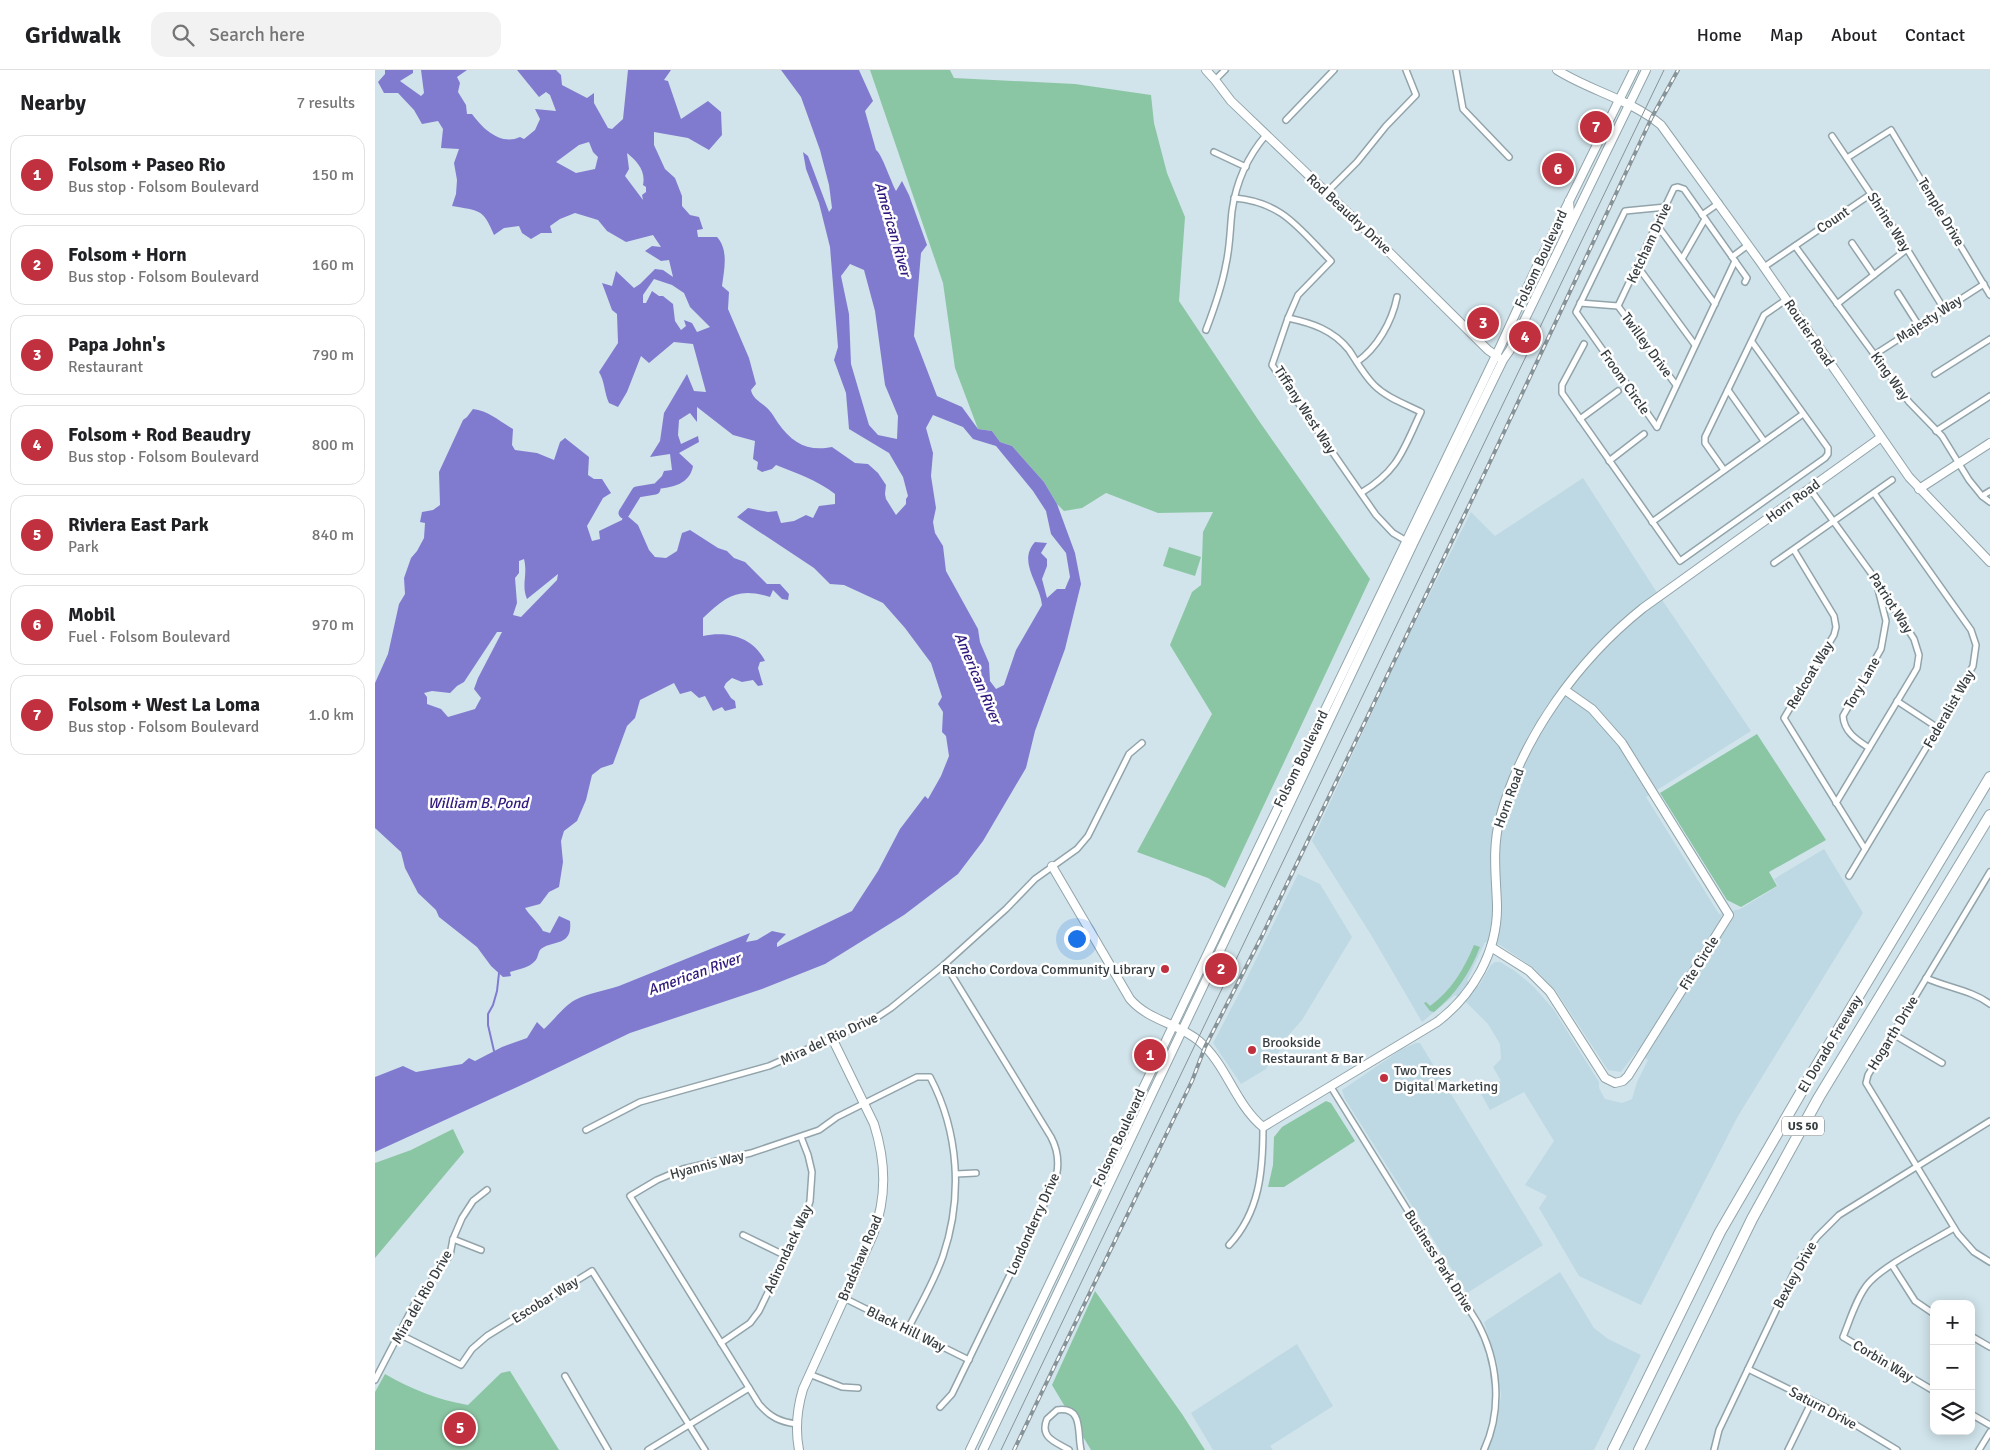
<!DOCTYPE html>
<html lang="en">
<head>
<meta charset="utf-8">
<style>
  :root { --surface:#fff; --page:#f2f2f2; --text:#202124; --muted:#757577; --line:#e0e0e0; --accent:#c0303f }
  body { margin:0; font-family:Signika,sans-serif; background:var(--page); color:var(--text) }
  .controls { position:absolute; right:15px; bottom:15px; display:grid; overflow:hidden; border-radius:10px; box-shadow:0 2px 12px #0003 }
  .controls button { width:45px; height:45px; display:grid; place-items:center; padding:0; border:0; border-bottom:1px solid var(--line); background:var(--surface); color:var(--text); font:25px sans-serif }
  .you { position:absolute; left:701px; top:868px; width:18px; height:18px; margin:-12px; border:4px solid #fff; border-radius:50%; background:#1a73e8; box-shadow:0 0 0 8px #1a73e833 }
  .badge { display:grid; place-items:center; width:32px; height:32px; border-radius:50%; background:var(--accent); color:#fff; font-size:16px; font-weight:700 }
  .pin { position:absolute; translate:-50% -50%; border:2px solid #fff; box-shadow:0 1px 5px #0006 }
  .list { margin:0; padding:0; list-style:none }
  h2 { display:flex; justify-content:space-between; align-items:center; height:65px; margin:0; padding:0 20px; font-size:21px }
  h2 small { font-size:16px; font-weight:400; color:var(--muted) }
  .list li { display:grid; grid-template-columns:32px 1fr auto; gap:15px; align-items:center; box-sizing:border-box; height:80px; margin:0 10px 10px; padding:0 10px; border:1px solid var(--line); border-radius:15px }
  .list b { display:block; font-size:19px; white-space:nowrap }
  .list p { margin:0; font-size:16px; white-space:nowrap; color:var(--muted) }
  .list em { font-size:16px; font-style:normal; color:var(--muted) }
  .icon { flex:none; width:28px; height:28px; fill:none; stroke:currentColor; stroke-width:2; stroke-linecap:round; stroke-linejoin:round }
  .map { position:relative; flex:none; width:1615px; height:1380px; overflow:hidden }
  header { display:flex; align-items:center; gap:30px; box-sizing:border-box; height:70px; padding:0 25px; background:var(--surface); border-bottom:1px solid var(--line) }
  header strong { font-size:24px }
  nav { display:flex; gap:28px; margin-inline-start:auto; font-size:18px }
  .search { width:350px; height:45px; background:var(--page); display:flex; align-items:center; gap:12px; box-sizing:border-box; padding:0 18px; border-radius:15px; color:var(--muted); font-size:19px }
  main { display:flex }
  aside { flex:1; background:var(--surface) }
  .map>svg:first-child { display:block }
  .built { fill:#bed9e3; fill-rule:evenodd }
  .green { fill:#8bc6a4 }
  .water { fill:#817bd0; fill-rule:evenodd }
  .lines { fill:none; stroke-linecap:round; stroke-linejoin:round }
  .stream { stroke:#817bd0; stroke-width:2 }
  .river { stroke:#817bd0; stroke-width:11 }
  .street-casing { stroke:#92a4aa; stroke-width:8 }
  .secondary-casing { stroke:#92a4aa; stroke-width:10 }
  .highway-casing { stroke:#92a4aa; stroke-width:12 }
  .street { stroke:#fff; stroke-width:5 }
  .secondary { stroke:#fff; stroke-width:8 }
  .highway { stroke:#fff; stroke-width:10 }
  .tram { stroke:#869398; stroke-width:1 }
  .rail-casing { stroke:#869398; stroke-width:4 }
  .rail { stroke:#fff; stroke-width:2; stroke-dasharray:5.5; stroke-linecap:butt }
  .poi-dot { fill:#c0303f; stroke:#fff; stroke-width:2 }
  .labels { text-anchor:middle; dominant-baseline:central; stroke-width:5; stroke-linejoin:round; paint-order:stroke }
  .shield { fill:#fff; stroke:#73787a; stroke-width:1 }
  .shield-label { font-size:12px; font-weight:bold; fill:#373e41 }
  .street-label { font-size:14px; fill:#373e41; stroke:#fff }
  .poi-label { font-size:14px; fill:#373e41; stroke:#fff; text-anchor:start }
  .water-label { font-size:15px; font-style:italic; fill:#32197d; stroke:#fff }
</style>
</head>
<body>
<header>
<strong>Gridwalk</strong>
<div class="search"><svg class="icon" aria-label="search" viewBox="0 0 24 24"><circle cx="10" cy="10" r="6"/><path d="M15 15l6 6"/></svg>Search here</div>
<nav><a>Home</a><a>Map</a><a>About</a><a>Contact</a></nav>
</header>
<main>
<aside>
<h2>Nearby<small>7 results</small></h2>
<ul class="list">
<li><span class="badge">1</span><div><b>Folsom + Paseo Rio</b><p>Bus stop · Folsom Boulevard</p></div><em>150 m</em></li>
<li><span class="badge">2</span><div><b>Folsom + Horn</b><p>Bus stop · Folsom Boulevard</p></div><em>160 m</em></li>
<li><span class="badge">3</span><div><b>Papa John's</b><p>Restaurant</p></div><em>790 m</em></li>
<li><span class="badge">4</span><div><b>Folsom + Rod Beaudry</b><p>Bus stop · Folsom Boulevard</p></div><em>800 m</em></li>
<li><span class="badge">5</span><div><b>Riviera East Park</b><p>Park</p></div><em>840 m</em></li>
<li><span class="badge">6</span><div><b>Mobil</b><p>Fuel · Folsom Boulevard</p></div><em>970 m</em></li>
<li><span class="badge">7</span><div><b>Folsom + West La Loma</b><p>Bus stop · Folsom Boulevard</p></div><em>1.0 km</em></li>
</ul>
</aside>
<div class="map">
<svg width="1615" height="1380" viewBox="0 0 1615 1380">
  <rect width="100%" height="100%" fill="#d1e4eb"/>
  <g class="built">
    <path d="M1208 408 1279 518 1376 661 1271 727 1344 844 1365 839 1403 816 1399 809 1449 779 1488 843 1363 1046 1266 1235 1204 1206 1164 1138 1172 1126 1150 1115 1179 1071 1149 1022 1115 1040 1106 1024 1126 1011 1118 997 1126 989 1125 974 1113 954 1092 933 1080 925 1047 952 998 868 937 771 1025 583 1096 442 1120 466ZM1110 872 1125 875 1160 899 1181 921 1233 1000 1246 1002 1261 982 1273 990 1262 1012 1257 1029 1247 1033 1230 1029 1224 1018V1012L1179 940 1159 917 1140 901 1125 892H1120L1116 895 1103 917 1092 911Z"/>
    <polygon points="923,804 945,814 977,867 927,950 912,967 913,973 896,989 891,999 866,1014 838,973 867,918"/>
    <polygon points="1041,973 1045,973 1168,1175 1092,1223 970,1029 967,1020 1027,979"/>
    <polygon points="1185,1202 1219,1258 1233,1269 1266,1285 1219,1380 1113,1380 1123,1349 1126,1325 1122,1293 1109,1252"/>
    <polygon points="922,1274 958,1336 895,1376 898,1380 838,1380 816,1343"/>
  </g>
  <g class="green">
    <polygon points="495,0 575,0 579,8 700,14 776,25 779,53 792,103 810,147 804,231 884,351 995,509 850,818 833,808 762,782 837,644 795,575 817,522 826,515 828,462 838,442 783,443 731,423 707,438 689,441 682,434 669,412 637,376 625,372 617,361 603,359 580,298 568,213"/>
    <polygon points="794,477 826,487 820,506 788,496"/>
    <polygon points="1382,664 1451,770 1394,802 1402,816 1366,837 1352,830 1285,723"/>
    <path d="M1099 875 1105 877C1095 903 1081 924 1059 942L1055 941 1049 933 1051 932 1055 936C1076 921 1089 899 1099 875Z"/>
    <polygon points="951,1031 956,1033 980,1071 909,1117 893,1117 898,1095 899,1067 907,1057"/>
    <polygon points="78,1059 89,1082 0,1188 0,1093 36,1080"/>
    <polygon points="720,1221 807,1344 830,1380 716,1380 677,1315"/>
    <path d="M135 1301 184 1380H0V1322L10 1304C36 1319 63 1330 93 1335L126 1303Z"/>
  </g>
  <g class="water">
    <path d="M10 0H38V3L25 11 46 26 49 23 46 0H92L82 7 85 13 83 22 91 35 92 44H97C108 59 126 76 145 67L149 69 160 60 165 49 160 39 181 41 175 25 171 22 164 27 142 0H181L186 5 187 15 212 28 219 23V33L233 58 237 59 248 49 253 0H296L289 10 293 11 306 49 333 31 346 42 347 65 334 80 313 68 279 62V75L290 99 300 108 307 126V136L315 145 324 147 328 159 322 160 323 167H342C354 180 349 200 347 216L354 222 353 239 374 288 381 314 376 320C378 330 388 333 394 340 398 344 400 349 403 353 417 373 433 382 457 377L480 393 493 394 503 403 511 415 510 424 511 429 521 445 531 434V429L533 426 528 407 514 383 474 359 471 323 459 290 463 277 455 177 444 133 431 99 428 82 433 86 454 142 457 138 454 115 445 80 426 27 406 0H484L498 31 490 41 501 80C507 84 516 112 521 121L527 111 534 125 552 175 546 183 539 266 562 326 587 337 603 359 617 361 625 372 637 376 669 412 682 434 700 483 706 514 690 579 660 661 651 698 608 771 583 804 529 845 450 894 387 919 255 963 153 1012 0 1082V1007L28 996 41 1002 87 994 94 988 100 991 127 977 152 968 162 952 169 959C179 950 189 936 200 930 214 923 229 921 244 916 288 898 331 881 375 863L371 872 382 870 397 861 411 864 402 873V877L477 841 503 801 525 759 550 726 553 729 566 706 574 686 571 666 567 662 568 642 563 634 567 627 556 593 530 558 508 533 469 515 455 514 439 498 362 447 373 438 393 442 402 441 406 453 419 451 431 445 438 448 444 436 460 434V424C442 410 421 403 401 395L397 399 387 402 382 399 383 392 378 389 380 371 358 365 322 337V352L315 343 304 350 303 365 306 374 323 366 324 372 304 383 318 396C315 414 297 418 280 419V413L287 406 289 401 297 400 295 384 275 387 285 371 289 343 312 304 319 321 331 322 318 274 299 272 274 293 266 286 252 322 243 337 234 333C229 322 230 312 224 302L243 273 242 244 237 240 227 213 237 216 241 201 259 218 265 214 280 199 288 200 298 207 294 190 286 191 270 181 277 176 286 177 278 165 251 172 232 161 223 150 200 143 185 149 175 156 177 163H166L156 169 147 163 144 156 129 158 119 165C108 138 104 141 77 136L81 124 82 110 79 93 84 79 66 78 68 59 63 51 47 54 39 40 23 23H9L3 12 10 4ZM214 72 218 82 223 87 220 99 201 103 181 92 204 75ZM252 83C262 91 271 101 268 115L271 117V122L267 125 268 130 250 106 254 99ZM475 194 489 200 500 241 510 315 523 346 522 369 503 365 494 355 476 294 474 244 466 206ZM279 209 297 215 309 223 315 237 335 257 322 262 317 253 309 250 311 256 306 260 300 251 298 234 288 226H284L277 221 271 233H268V225ZM558 345 588 357 598 369 621 376 658 421 671 441 676 464 691 483 695 507 690 519H682L672 528 667 509 672 496V489L666 483 672 473 660 472C642 492 665 513 667 535L641 580 629 615 621 619 615 611 614 593 605 572 603 559 571 501 568 476 560 463 558 452 561 438 556 406 558 383 551 358Z"/>
    <path d="M98 339C114 341 124 351 138 359L137 375 140 380 162 383 179 390 185 372 190 368 214 387 213 405 219 409H227L236 423 228 428 212 456 217 471 225 469 224 461 247 450 249 443 263 455 274 480 280 487 291 488 302 481 307 463 315 460 343 478 352 481 359 488 370 492 392 514H405L414 524 413 530 407 529 398 520 395 527C363 517 351 526 328 548V566C353 561 378 567 390 591L385 592 383 598 388 615 383 616 378 610 367 612 357 608 351 613 349 617 356 628 360 631 361 638 350 641 347 637 338 641 330 626 324 628 316 621 305 624 299 613 265 630 260 648 252 656 238 694 226 698 217 705 211 730 202 751 189 761 186 771 188 792 184 817 174 822 165 834 150 838C156 847 163 852 168 861L175 863 184 846 195 851C198 878 176 869 165 880 163 883 163 888 160 891 154 898 144 899 135 902L136 906 128 907 116 896 102 877 64 847 61 840 43 823 30 798 26 782 0 758V613L13 584 24 534 30 524 29 508 36 488 42 481 49 468 50 453 45 452 47 442 58 440 65 435 64 402 88 350 92 347ZM149 489C153 505 146 515 152 529L183 504 182 510 146 547 138 545 142 533 140 508 144 503V491ZM122 562H127L103 608 99 619 106 628 100 639 73 647 66 639 52 634V627L49 623 57 621 75 623 82 616 89 612Z"/>
  </g>
  <g class="lines">
    <polyline class="stream" points="119,981 113,955 113,944 118,935 122,921 124,903"/>
    <polyline class="river" points="249,443 262,422 280,419"/>
    <defs>
      <g id="street">
        <polyline points="1081,0 1088,39 1134,87"/>
        <polyline points="840,10 850,0"/>
        <polyline points="911,50 959,0"/>
        <polyline points="1457,66 1524,166 1569,239"/>
        <polyline points="839,82 871,97"/>
        <polyline points="1472,88 1516,60 1615,225"/>
        <polyline points="951,123 982,92 1011,56 1041,25 1031,0"/>
        <path d="M859 128C908 132 924 159 956 191L923 225 913 248 897 295 1001 445 1018 463 1033 472"/>
        <polyline points="1327,145 1344,133"/>
        <polyline points="1282,155 1340,234"/>
        <polyline points="1477,173 1499,205"/>
        <polyline points="1420,176 1534,332 1567,366 1594,410 1607,426 1615,432"/>
        <polyline points="1357,187 1373,175"/>
        <polyline points="1307,189 1330,149"/>
        <polyline points="1263,197 1320,275"/>
        <polyline points="1389,197 1496,124"/>
        <polyline points="1523,223 1544,256"/>
        <polyline points="1205,233 1243,236 1299,118 1303,117 1309,119 1372,208 1370,212"/>
        <polyline points="1462,234 1532,179"/>
        <polyline points="1243,236 1301,315"/>
        <path d="M913 248C937 253 958 260 974 280 982 292 989 305 999 315 1012 328 1030 334 1046 342 1028 380 1024 400 986 423"/>
        <path d="M831 260C839 239 847 217 851 194 855 177 855 159 857 141 861 113 873 86 891 65"/>
        <polyline points="1209,274 1187,315 1187,323 1305,491 1450,388 1453,384 1453,378 1377,272"/>
        <polyline points="1499,285 1609,214"/>
        <path d="M982 292C1002 278 1017 252 1022 227"/>
        <polyline points="1560,304 1615,269"/>
        <polyline points="1353,320 1389,371"/>
        <polyline points="1205,349 1243,321"/>
        <polyline points="1282,357 1201,242 1250,141 1291,137"/>
        <polyline points="1282,357 1360,191"/>
        <polyline points="1561,361 1615,326"/>
        <polyline points="1234,391 1269,364"/>
        <polyline points="1349,400 1330,373 1330,367 1389,245 1412,229"/>
        <polyline points="1435,419 1501,510 1539,569 1544,585 1542,598 1538,605 1461,733"/>
        <polyline points="1607,426 1615,421"/>
        <polyline points="1277,452 1428,344"/>
        <polyline points="1419,480 1459,546 1461,557 1459,565 1409,648 1490,779"/>
        <polyline points="1399,493 1517,410"/>
        <polyline points="1522,631 1563,658"/>
        <path d="M1494 678C1482 670 1469 662 1468 646L1506 579 1511 551 1502 515"/>
        <polyline points="1615,802 1493,1005 1491,1013 1583,1164 1599,1182 1615,1192"/>
        <polyline points="1474,806 1563,658 1598,596 1601,575 1596,560 1499,423"/>
        <path d="M1551 908C1573 918 1596 920 1615 934"/>
        <polyline points="1518,964 1567,993"/>
        <path d="M956 1017 1102 1252C1123 1290 1128 1339 1109 1380"/>
        <polyline points="211,1060 265,1032 394,996 498,950 516,938 570,894 631,839 660,809 702,779 713,766 754,684 767,673"/>
        <polyline points="581,1104 601,1103"/>
        <polyline points="368,1165 411,1186"/>
        <polyline points="78,1169 106,1180"/>
        <path d="M854 1175C885 1142 888 1100 888 1057"/>
        <polyline points="1517,1195 1540,1231 1559,1244"/>
        <polyline points="469,1228 594,1290"/>
        <polyline points="24,1264 86,1295 97,1279 112,1266 217,1201 330,1380"/>
        <polyline points="1596,1266 1615,1277"/>
        <polyline points="346,1273 375,1253 384,1241 431,1144 435,1131 437,1102 433,1085 426,1067"/>
        <polyline points="1373,1299 1456,1340 1522,1380"/>
        <polyline points="434,1304 467,1317 483,1318"/>
        <polyline points="190,1306 233,1380"/>
        <polyline points="0,1310 40,1233 75,1185 78,1169 87,1148 98,1131 112,1120"/>
        <path d="M1559 1321 1468 1267C1475 1250 1481 1229 1492 1215 1507 1196 1556 1172 1579 1158"/>
        <path d="M565 1337 577 1324 679 1114C685 1097 684 1082 676 1067L570 894"/>
        <polyline points="1596,1344 1615,1355"/>
        <path d="M422 1354C405 1352 395 1347 384 1334L255 1126 282 1110 308 1099 376 1083 444 1060 462 1047 542 1007H555C584 1062 588 1127 568 1186 559 1212 545 1235 533 1259"/>
        <polyline points="273,1380 374,1318"/>
        <path d="M694 1380C681 1372 664 1368 672 1349L682 1340C709 1336 702 1363 706 1380"/>
        <polyline points="1339,1380 1344,1360 1424,1192 1442,1167 1464,1145 1615,1051"/>
        <polyline points="1413,1380 1437,1331"/>
        <polyline points="1604,1380 1615,1362"/>
      </g>
      <g id="secondary">
        <polyline points="831,0 840,10 856,31 1016,184 1113,280 1123,287"/>
        <path d="M1182 0C1215 21 1255 29 1286 55L1386 193 1534 407 1615 492"/>
        <polyline points="1189,156 1195,143 1194,131"/>
        <polyline points="1544,419 1615,373"/>
        <path d="M677 796 755 929C774 951 803 953 824 971 852 995 860 1034 888 1057L1062 952C1098 925 1123 881 1122 835 1121 805 1117 778 1125 748 1147 667 1203 590 1268 538L1505 368"/>
        <polyline points="1116,877 1154,901 1175,922 1230,1008 1240,1013 1248,1011 1253,1006 1354,845 1247,673 1217,639 1190,620"/>
        <path d="M424 1380C420 1359 422 1339 428 1319L498 1165C512 1127 511 1092 499 1054L457 968"/>
        <polyline points="595,1380 853,841 1126,275 1163,194 1259,0"/>
        <polyline points="608,1380 1038,474 1128,290 1135,280 1271,0"/>
      </g>
      <g id="highway">
        <polyline points="1238,1380 1345,1162 1439,1000 1615,707"/>
        <polyline points="1264,1380 1377,1149 1444,1027 1615,745"/>
      </g>
    </defs>
    <use href="#street" class="street-casing"/>
    <use href="#secondary" class="secondary-casing"/>
    <use href="#highway" class="highway-casing"/>
    <use href="#street" class="street"/>
    <use href="#secondary" class="secondary"/>
    <use href="#highway" class="highway"/>
    <path class="tram" d="M626 1380C846 920 1067 460 1289 0"/>
    <defs>
      <polyline id="rail" points="639,1380 817,1011 830,977 887,866 1114,394 1277,47 1303,0"/>
    </defs>
    <use href="#rail" class="rail-casing"/>
    <use href="#rail" class="rail"/>
  </g>
  <g class="poi-dot">
    <circle cx="790" cy="899" r="5"/>
    <circle cx="877" cy="980" r="5"/>
    <circle cx="1009" cy="1008" r="5"/>
  </g>
  <g class="labels">
    <rect class="shield" x="1407" y="1046.5" width="42" height="19" rx="4"/>
    <g class="shield-label">
      <text x="1428" y="1056">US 50</text>
    </g>
    <g class="street-label">
      <text transform="translate(1566 142) rotate(59)">Temple Drive</text>
      <text transform="translate(974 144) rotate(43)">Rod Beaudry Drive</text>
      <text transform="translate(1458 150) rotate(-34)">Count</text>
      <text transform="translate(1514 152) rotate(57)">Shrine Way</text>
      <text transform="translate(1274 173) rotate(-65)">Ketcham Drive</text>
      <text transform="translate(1166 189) rotate(-65)">Folsom Boulevard</text>
      <text transform="translate(1554 249) rotate(-33)">Majesty Way</text>
      <text transform="translate(1434 263) rotate(56)">Routier Road</text>
      <text transform="translate(1272 275) rotate(54)">Twilley Drive</text>
      <text transform="translate(1515 306) rotate(54)">King Way</text>
      <text transform="translate(1250 312) rotate(55)">Froom Circle</text>
      <text transform="translate(930 340) rotate(57)">Tiffany West Way</text>
      <text transform="translate(1418 431) rotate(-36)">Horn Road</text>
      <text transform="translate(1516 533) rotate(57)">Patriot Way</text>
      <text transform="translate(1435 605) rotate(-59)">Redcoat Way</text>
      <text transform="translate(1487 613) rotate(-60)">Tory Lane</text>
      <text transform="translate(1574 639) rotate(-60)">Federalist Way</text>
      <text transform="translate(926 689) rotate(-64)">Folsom Boulevard</text>
      <text transform="translate(1134 728) rotate(-70)">Horn Road</text>
      <text transform="translate(1324 893) rotate(-58)">Fite Circle</text>
      <text transform="translate(1518 963) rotate(-59)">Hogarth Drive</text>
      <text transform="translate(454 969) rotate(-25)">Mira del Rio Drive</text>
      <text transform="translate(1455 974) rotate(-59)">El Dorado Freeway</text>
      <text transform="translate(744 1068) rotate(-65)">Folsom Boulevard</text>
      <text transform="translate(332 1095) rotate(-15)">Hyannis Way</text>
      <text transform="translate(658 1154) rotate(-66)">Londonderry Drive</text>
      <text transform="translate(413 1179) rotate(-65)">Adirondack Way</text>
      <text transform="translate(485 1188) rotate(-67)">Bradshaw Road</text>
      <text transform="translate(1064 1191) rotate(58)">Business Park Drive</text>
      <text transform="translate(1420 1205) rotate(-61)">Bexley Drive</text>
      <text transform="translate(47 1227) rotate(-60)">Mira del Rio Drive</text>
      <text transform="translate(170 1230) rotate(-32)">Escobar Way</text>
      <text transform="translate(531 1259) rotate(26)">Black Hill Way</text>
      <text transform="translate(1508 1291) rotate(31)">Corbin Way</text>
      <text transform="translate(1448 1338) rotate(28)">Saturn Drive</text>
    </g>
    <g class="poi-label">
      <text x="780" y="899" text-anchor="end">Rancho Cordova Community Library</text>
      <text x="887" y="972">Brookside<tspan x="887" dy="16">Restaurant &amp; Bar</tspan></text>
      <text x="1019" y="1000">Two Trees<tspan x="1019" dy="16">Digital Marketing</tspan></text>
    </g>
    <g class="water-label">
      <text transform="translate(518 159) rotate(74)">American River</text>
      <text transform="translate(603 608) rotate(67)">American River</text>
      <text x="103" y="733">William B. Pond</text>
      <text transform="translate(319 904) rotate(-20)">American River</text>
    </g>
  </g>
</svg>
<div class="controls">
<button>+</button>
<button>−</button>
<button><svg class="icon" aria-label="layers" viewBox="0 0 24 24"><path d="M12 4l9 5-9 5-9-5zM3 14l9 5 9-5"/></svg></button>
</div>
<div class="you"></div>
<div class="pin badge" style="left:775px;top:985px">1</div>
<div class="pin badge" style="left:846px;top:899px">2</div>
<div class="pin badge" style="left:1108px;top:253px">3</div>
<div class="pin badge" style="left:1150px;top:267px">4</div>
<div class="pin badge" style="left:85px;top:1358px">5</div>
<div class="pin badge" style="left:1183px;top:99px">6</div>
<div class="pin badge" style="left:1221px;top:57px">7</div>
</div>
</main>
</body>
</html>
